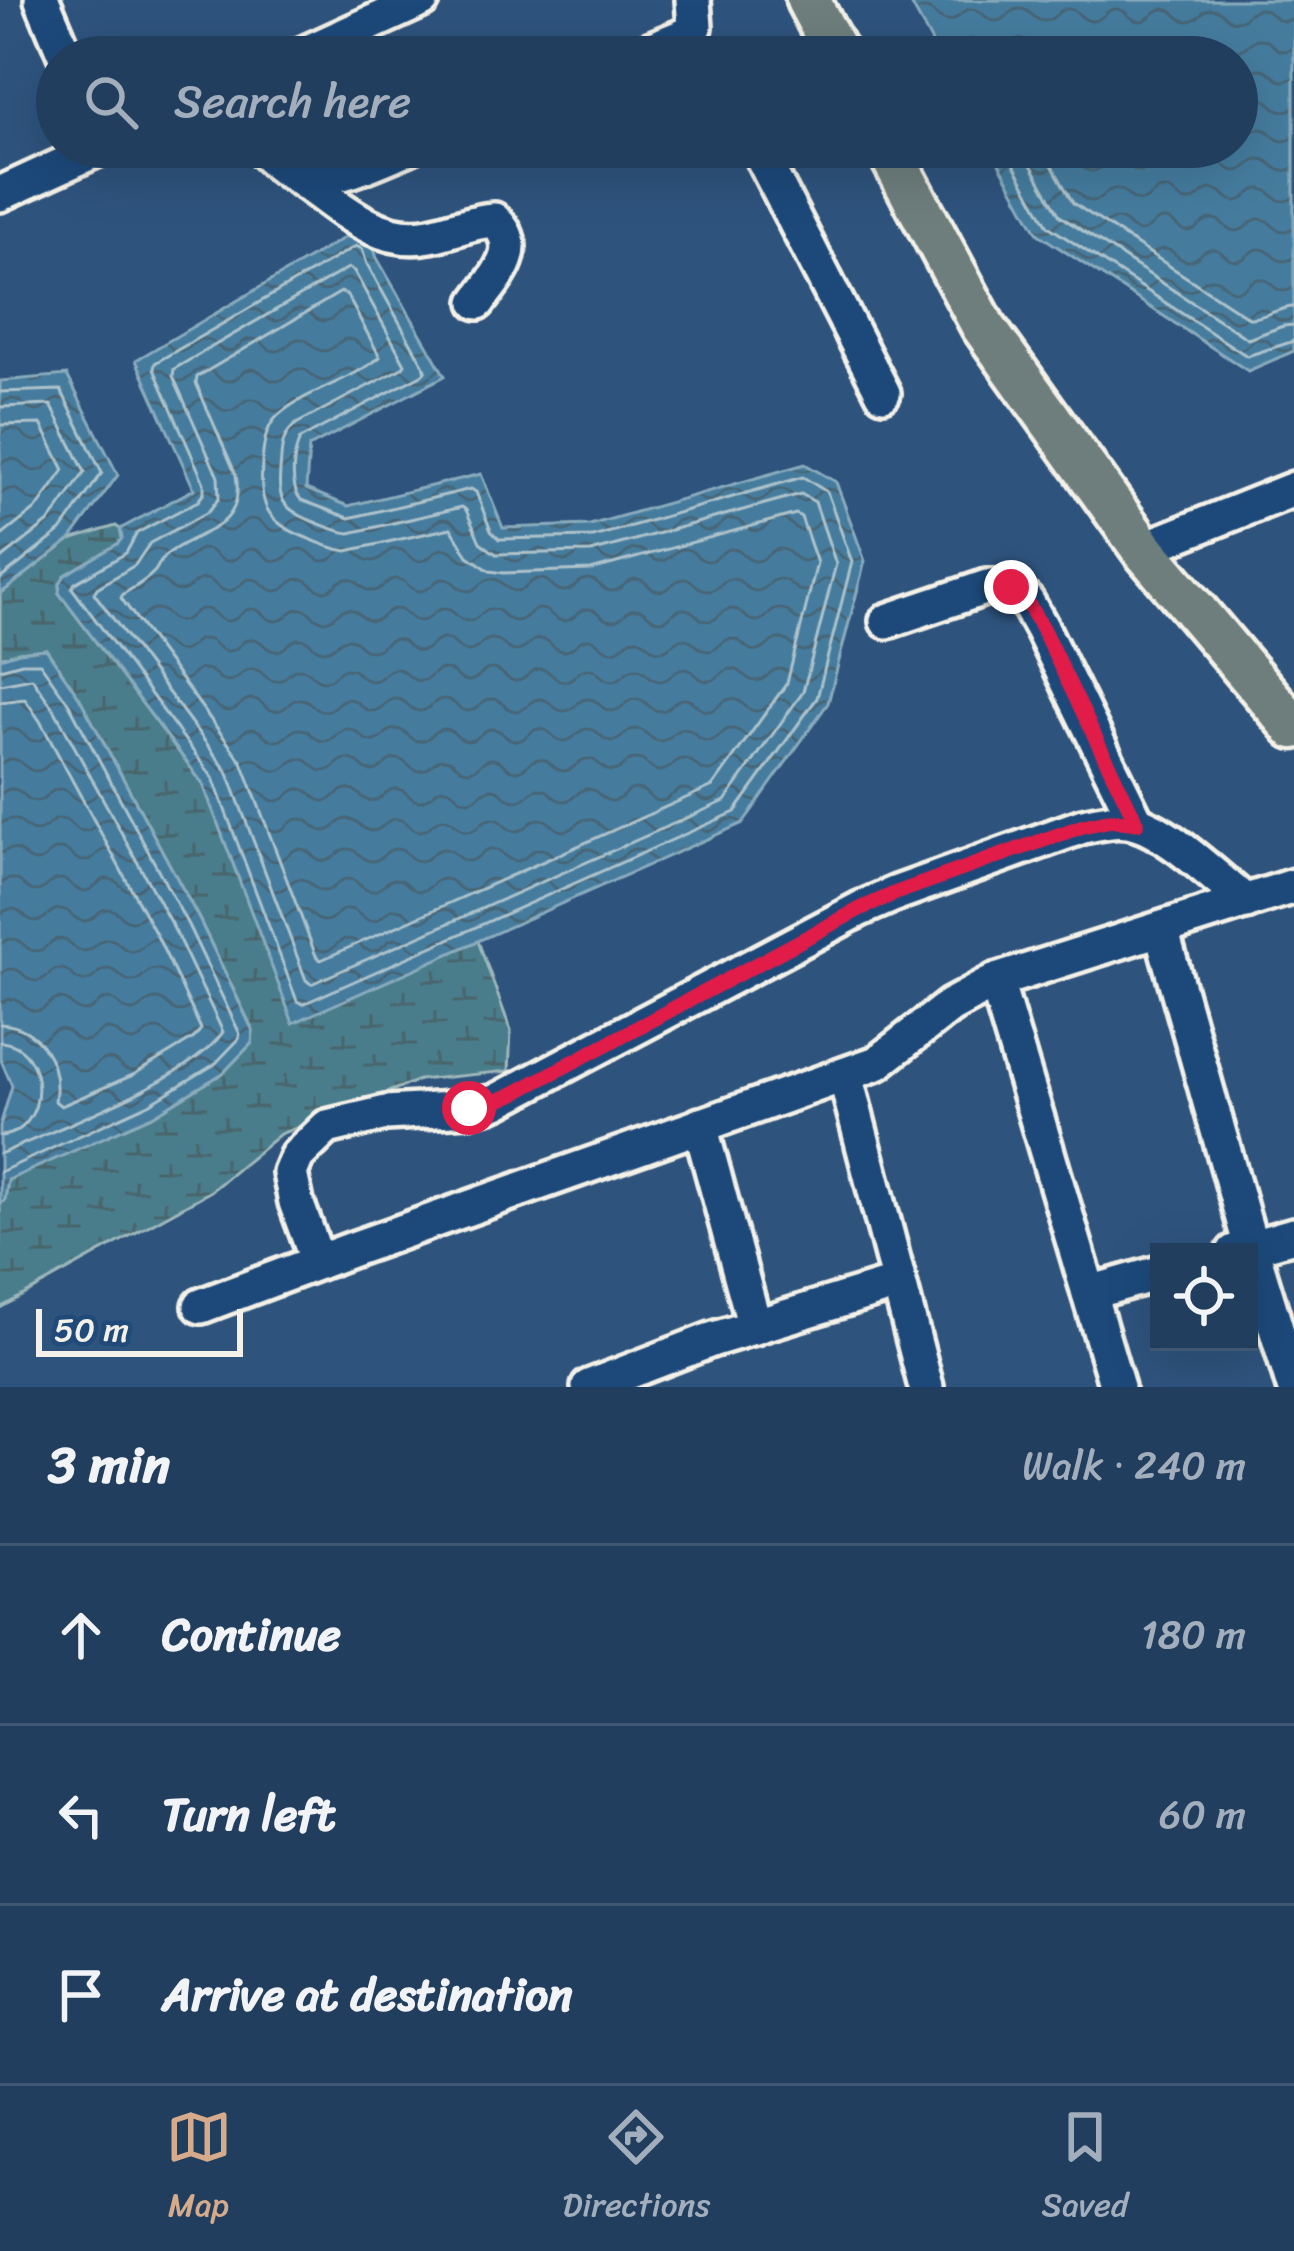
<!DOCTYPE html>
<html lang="en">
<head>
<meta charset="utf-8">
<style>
  :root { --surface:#223e5e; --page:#2a4564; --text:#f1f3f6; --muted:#a2aebc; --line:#3f5773; --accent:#d6ab8b }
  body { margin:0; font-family:Sriracha,sans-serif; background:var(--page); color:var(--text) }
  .controls { position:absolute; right:36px; bottom:36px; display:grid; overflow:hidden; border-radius:0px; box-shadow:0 12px 48px #0002 }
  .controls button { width:108px; height:108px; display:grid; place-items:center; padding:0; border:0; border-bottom:3px solid var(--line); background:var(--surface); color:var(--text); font:60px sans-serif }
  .scale { position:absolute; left:36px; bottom:30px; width:207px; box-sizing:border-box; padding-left:12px; border:6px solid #f4f1e8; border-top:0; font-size:33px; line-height:42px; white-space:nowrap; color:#f4f1e8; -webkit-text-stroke:9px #1f4a7a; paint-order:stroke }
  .stop { position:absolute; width:36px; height:36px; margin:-27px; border:9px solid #e11d48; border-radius:50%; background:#fff }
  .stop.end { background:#e11d48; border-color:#fff; box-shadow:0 3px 12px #0008 }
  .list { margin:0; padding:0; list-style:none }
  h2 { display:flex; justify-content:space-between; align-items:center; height:156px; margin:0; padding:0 48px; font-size:51px }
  h2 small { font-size:39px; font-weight:400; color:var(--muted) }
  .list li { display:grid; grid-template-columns:78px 1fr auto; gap:36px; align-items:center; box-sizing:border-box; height:180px; padding:0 48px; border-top:3px solid var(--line) }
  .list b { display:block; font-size:45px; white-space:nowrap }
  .list em { font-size:39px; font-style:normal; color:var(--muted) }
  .icon { flex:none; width:66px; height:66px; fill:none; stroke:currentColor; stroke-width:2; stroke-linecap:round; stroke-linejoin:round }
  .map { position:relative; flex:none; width:1294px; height:1387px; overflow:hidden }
  .search { position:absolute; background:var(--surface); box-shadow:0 12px 48px #0002; left:36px; right:36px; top:36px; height:132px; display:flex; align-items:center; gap:30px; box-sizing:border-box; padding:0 42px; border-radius:66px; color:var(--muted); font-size:45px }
  .sheet { height:696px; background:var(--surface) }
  nav { display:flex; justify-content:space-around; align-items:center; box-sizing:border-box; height:168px; border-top:3px solid var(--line); background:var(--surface); font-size:33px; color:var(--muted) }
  nav a { display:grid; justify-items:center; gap:6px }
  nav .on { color:var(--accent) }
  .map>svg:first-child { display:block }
  .wetland { fill:url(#wetland-marsh); stroke:#9eb7ba; stroke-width:3 }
  .water { fill:url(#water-waves); stroke:#8aabbc; stroke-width:3 }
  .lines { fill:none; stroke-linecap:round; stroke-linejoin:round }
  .shore { stroke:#aec2ca; stroke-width:3 }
  .minor-casing { stroke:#f4f1e8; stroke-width:42 }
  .major-casing { stroke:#f4f1e8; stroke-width:51 }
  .minor { stroke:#1f4a7a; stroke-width:33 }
  .major { stroke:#6d7e7c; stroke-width:42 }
  .route { stroke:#e11d48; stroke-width:15 }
</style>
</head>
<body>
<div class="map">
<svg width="1294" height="1387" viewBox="0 0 1294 1387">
  <defs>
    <pattern id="wetland-marsh" width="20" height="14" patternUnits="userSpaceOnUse" patternTransform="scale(3)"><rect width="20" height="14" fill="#497d8b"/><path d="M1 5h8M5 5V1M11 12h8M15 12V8" fill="none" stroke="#49656c"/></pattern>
    <pattern id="water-waves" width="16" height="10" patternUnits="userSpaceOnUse" patternTransform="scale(3)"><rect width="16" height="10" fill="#447c9e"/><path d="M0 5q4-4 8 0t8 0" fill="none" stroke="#466576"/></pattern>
  </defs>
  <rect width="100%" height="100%" fill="#2e537d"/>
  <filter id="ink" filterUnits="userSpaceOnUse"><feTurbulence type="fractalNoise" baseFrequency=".00833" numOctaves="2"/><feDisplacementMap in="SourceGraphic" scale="24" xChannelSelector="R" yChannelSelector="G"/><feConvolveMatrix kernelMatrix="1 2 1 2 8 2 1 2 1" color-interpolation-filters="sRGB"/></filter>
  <g filter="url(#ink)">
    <polygon class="wetland" points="116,526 120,529 122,538 119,543 59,593 203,784 293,1022 478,941 511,1031 509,1071 419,1080 280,1134 211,1191 0,1308 0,1205 5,1199 8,1180 154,1115 223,1073 252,1043 253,1030 199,919 79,697 46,649 19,652 0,658 0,594 70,540"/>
    <g class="water">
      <polygon points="909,0 1294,0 1294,351 1248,371 1038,234 990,147 1237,147 1237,57 940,57"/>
      <polygon points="366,225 377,258 445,376 309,447 306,489 348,506 481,474 503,528 590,525 805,464 836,482 865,561 828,703 743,823 293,1023 203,784 59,593 60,583 65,575 119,543 122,538 120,529 194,489 136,360"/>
      <polygon points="67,375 118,475 70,540 0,594 0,381"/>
      <polygon points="46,649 79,697 199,919 253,1031 252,1043 223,1073 154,1115 8,1180 5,1199 0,1205 0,1126 12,1086 0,1058 0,658 19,652"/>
    </g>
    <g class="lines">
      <g class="shore">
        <polyline points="1004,147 1048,226 1247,356 1294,341"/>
        <polyline points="1021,147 1060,216 1248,339 1283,326 1294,325"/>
        <path d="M1042 147 1073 203 1249 318C1264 319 1278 307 1294 307"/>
        <path d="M356 246 362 249 367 264 426 370 423 374 300 439C293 455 289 487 301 500L349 518 471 489 476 492 491 531 499 539 593 537 803 477 827 492 852 562 817 698 735 812 303 1004 297 1001 213 778 72 588 75 583 126 553 137 533 198 501 204 493V483L154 369 155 363Z"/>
        <path d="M348 268 354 271 405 364 402 368 296 424C284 434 282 443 281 458 278 495 276 506 312 521 325 526 337 532 350 533L462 507 466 510 480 542 496 554 591 552 801 494 815 502 836 564 803 692 725 801 311 984 306 980 227 771 94 593 97 588 135 565 150 543 208 512 219 498 218 477 173 376 174 369Z"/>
        <path d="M341 292 347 295 380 357C352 380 311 389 282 412 265 425 264 443 262 462 260 502 263 520 302 536 317 542 331 549 347 551L451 528 468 556 490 571 504 573 591 570 796 514 801 517 817 563 787 683 713 786 321 960 316 956 242 762 121 598 123 594C135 587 146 581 155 571 159 565 161 559 166 555 198 529 246 532 236 475L196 383 197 377Z"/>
        <polyline points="0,392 61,390 102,473 61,531 0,579"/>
        <polyline points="0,407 51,405 85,472 50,521 0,560"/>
        <polyline points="0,425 41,424 64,470 37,508 0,537"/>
        <polyline points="0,669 22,663 40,663 69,704 188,925 240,1034 239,1039 215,1064 149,1104 0,1172"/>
        <path d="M0 684 32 678 55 711 175 931 223 1032C193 1078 54 1130 0 1154"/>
        <path d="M0 702 25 699 40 721 159 940 201 1029 194 1038 133 1075 61 1106 55 1101C61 1064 40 1026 0 1024"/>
        <path d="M0 1042C51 1045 50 1133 0 1136"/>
      </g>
      <defs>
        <g id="minor">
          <polyline points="42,0 66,57"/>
          <polyline points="297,57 422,0"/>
          <polyline points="633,57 691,33 695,27 693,0"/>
          <path d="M260 147C270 157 284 172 298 176 329 185 379 159 409 147"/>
          <polyline points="757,147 883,393"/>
          <path d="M296 176C337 204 377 246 430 235 452 231 472 221 494 220 525 249 497 275 478 302"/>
          <polyline points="0,194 102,147"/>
          <polyline points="1143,549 1294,489"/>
          <polyline points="887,621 987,587 1011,587 1027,602 1042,629 1137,823"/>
          <polyline points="1161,929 1251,1247 1294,1387"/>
          <polyline points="996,981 1117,1387"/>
          <polyline points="845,1075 926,1387"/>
          <polyline points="700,1125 755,1327"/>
          <polyline points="1234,1252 1294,1235"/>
          <path d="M318 1262 296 1202 290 1173 297 1156 327 1127 386 1113 469 1108 495 1102 860 909 897 893 1083 826C1102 822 1120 817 1139 824 1172 835 1217 879 1246 902"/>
          <polyline points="1089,1293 1159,1273"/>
          <polyline points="201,1306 353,1249 877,1063 950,1006 996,981 1294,886"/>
          <polyline points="589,1387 711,1340 897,1283"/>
        </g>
        <g id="major">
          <polyline points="808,0 838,57"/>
          <polyline points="887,147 983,326 1143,549 1294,727"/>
        </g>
      </defs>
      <use href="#minor" class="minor-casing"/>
      <use href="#major" class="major-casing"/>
      <use href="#minor" class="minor"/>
      <use href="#major" class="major"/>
    </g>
  </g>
  <g class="lines" filter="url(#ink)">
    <polyline class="route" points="469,1108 495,1102 513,1094 860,909 896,893 1083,826 1112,820 1137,823 1042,628 1027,602 1011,587"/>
  </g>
</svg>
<div class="controls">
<button><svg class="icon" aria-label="locate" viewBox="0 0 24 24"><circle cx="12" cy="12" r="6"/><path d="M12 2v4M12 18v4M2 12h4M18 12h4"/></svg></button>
</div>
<div class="scale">50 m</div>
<div class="stop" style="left:469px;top:1108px"></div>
<div class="stop end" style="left:1011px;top:587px"></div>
<div class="search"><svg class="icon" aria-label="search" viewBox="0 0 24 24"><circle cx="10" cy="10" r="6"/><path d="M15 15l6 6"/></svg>Search here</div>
</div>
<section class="sheet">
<h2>3 min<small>Walk · 240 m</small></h2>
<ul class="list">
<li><svg class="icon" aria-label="ahead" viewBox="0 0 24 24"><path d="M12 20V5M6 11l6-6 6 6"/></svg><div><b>Continue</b></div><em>180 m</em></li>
<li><svg class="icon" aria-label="left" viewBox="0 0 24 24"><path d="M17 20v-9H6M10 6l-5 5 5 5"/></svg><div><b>Turn left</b></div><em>60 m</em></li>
<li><svg class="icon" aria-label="arrive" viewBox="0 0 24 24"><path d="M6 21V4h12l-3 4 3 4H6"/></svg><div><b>Arrive at destination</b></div></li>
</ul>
</section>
<nav>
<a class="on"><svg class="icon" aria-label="map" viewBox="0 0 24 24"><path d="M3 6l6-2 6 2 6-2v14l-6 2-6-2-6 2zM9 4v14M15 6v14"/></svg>Map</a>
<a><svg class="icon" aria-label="directions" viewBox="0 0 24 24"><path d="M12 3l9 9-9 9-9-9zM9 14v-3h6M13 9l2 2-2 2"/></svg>Directions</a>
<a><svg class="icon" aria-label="saved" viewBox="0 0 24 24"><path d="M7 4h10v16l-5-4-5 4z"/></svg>Saved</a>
</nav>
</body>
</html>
